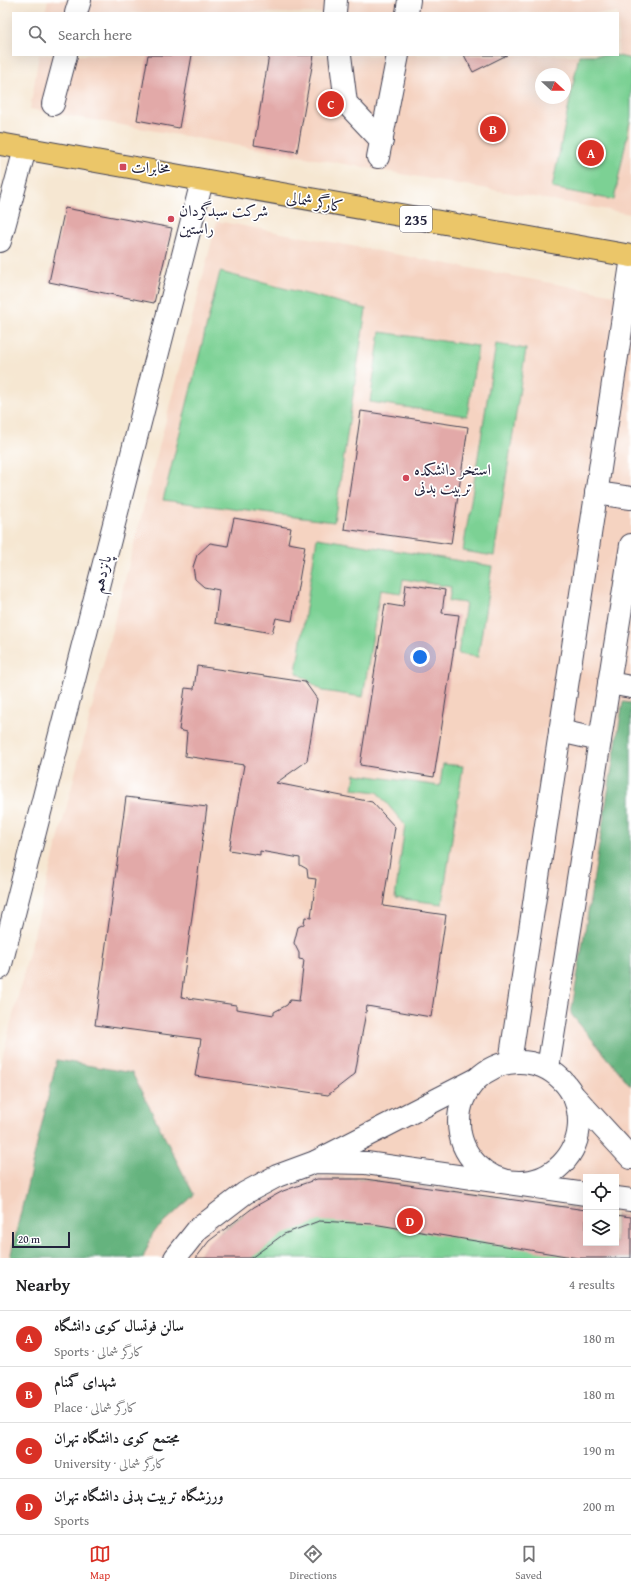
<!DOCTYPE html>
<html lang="en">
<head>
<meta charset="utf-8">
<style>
  :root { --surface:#fff; --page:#f6f6f6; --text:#202124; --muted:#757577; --line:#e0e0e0; --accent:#d93025 }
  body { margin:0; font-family:"Gentium Book Plus",Amiri,serif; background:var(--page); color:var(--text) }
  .controls { position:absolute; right:12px; bottom:12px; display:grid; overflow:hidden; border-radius:0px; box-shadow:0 4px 16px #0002 }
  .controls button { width:36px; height:36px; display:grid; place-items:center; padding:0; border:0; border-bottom:1px solid var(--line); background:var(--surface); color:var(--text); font:20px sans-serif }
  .compass { position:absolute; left:535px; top:68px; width:36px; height:36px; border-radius:50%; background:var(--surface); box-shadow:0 4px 16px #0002; rotate:111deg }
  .scale { position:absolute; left:12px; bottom:10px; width:58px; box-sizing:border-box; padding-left:4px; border:2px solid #22223b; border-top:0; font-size:11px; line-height:14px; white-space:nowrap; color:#22223b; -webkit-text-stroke:3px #fff; paint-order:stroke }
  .you { position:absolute; left:420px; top:657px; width:14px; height:14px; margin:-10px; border:3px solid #fff; border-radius:50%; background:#1a73e8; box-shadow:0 0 0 6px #1a73e833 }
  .badge { display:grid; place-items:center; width:26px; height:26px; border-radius:50%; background:var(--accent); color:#fff; font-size:13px; font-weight:700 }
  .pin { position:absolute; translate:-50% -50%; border:2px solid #fff; box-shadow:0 1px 4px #0006 }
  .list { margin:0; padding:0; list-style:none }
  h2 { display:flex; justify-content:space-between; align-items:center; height:52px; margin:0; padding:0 16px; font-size:17px }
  h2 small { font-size:13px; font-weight:400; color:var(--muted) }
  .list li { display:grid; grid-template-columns:26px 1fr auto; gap:12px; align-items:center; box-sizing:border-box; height:56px; padding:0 16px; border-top:1px solid var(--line) }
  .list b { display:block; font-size:15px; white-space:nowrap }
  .list p { margin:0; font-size:13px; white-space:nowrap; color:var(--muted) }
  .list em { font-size:13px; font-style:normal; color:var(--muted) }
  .icon { flex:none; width:22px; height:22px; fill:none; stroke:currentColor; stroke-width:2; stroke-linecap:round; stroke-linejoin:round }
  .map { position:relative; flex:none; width:631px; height:1258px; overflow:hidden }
  .search { position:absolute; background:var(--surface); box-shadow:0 4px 16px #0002; left:12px; right:12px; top:12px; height:44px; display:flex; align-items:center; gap:10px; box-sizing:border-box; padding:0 14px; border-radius:0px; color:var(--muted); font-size:15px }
  .sheet { height:276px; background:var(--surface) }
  nav { display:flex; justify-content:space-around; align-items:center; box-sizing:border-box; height:56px; border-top:1px solid var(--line); background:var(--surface); font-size:11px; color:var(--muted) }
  nav a { display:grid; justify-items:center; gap:2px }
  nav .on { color:var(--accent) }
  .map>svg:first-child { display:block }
  .built { fill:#f5d3c1; fill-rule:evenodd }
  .green { fill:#7cd194; stroke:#4f7a68 }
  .forest { fill:#65b37e; stroke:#446a5c }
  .building { fill:#e2a9a8 }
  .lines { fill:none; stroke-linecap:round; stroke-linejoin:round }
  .minor-casing { stroke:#424052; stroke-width:24 }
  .major-casing { stroke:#424052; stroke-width:24 }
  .minor { stroke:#fff; stroke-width:22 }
  .major { stroke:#ebc669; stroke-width:22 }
  .poi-dot { fill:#d1495b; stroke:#fff; stroke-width:1.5 }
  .labels { text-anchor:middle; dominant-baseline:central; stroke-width:3.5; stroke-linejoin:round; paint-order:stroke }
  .shield { fill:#fff; stroke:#646476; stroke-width:1 }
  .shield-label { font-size:15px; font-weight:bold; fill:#22223b }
  .poi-label { font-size:16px; fill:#22223b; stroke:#fff; text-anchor:start }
  .street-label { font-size:16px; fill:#22223b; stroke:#fff }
</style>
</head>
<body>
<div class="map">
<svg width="631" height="1258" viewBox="0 0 631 1258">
  <rect width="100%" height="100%" fill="#fff"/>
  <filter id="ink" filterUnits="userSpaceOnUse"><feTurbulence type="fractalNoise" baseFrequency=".025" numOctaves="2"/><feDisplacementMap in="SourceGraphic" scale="8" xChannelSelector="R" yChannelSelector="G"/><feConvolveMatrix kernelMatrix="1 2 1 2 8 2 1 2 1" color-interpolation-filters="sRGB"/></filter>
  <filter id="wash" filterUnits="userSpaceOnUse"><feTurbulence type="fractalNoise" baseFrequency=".012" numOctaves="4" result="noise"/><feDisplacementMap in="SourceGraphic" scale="16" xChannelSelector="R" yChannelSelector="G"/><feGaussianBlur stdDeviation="0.9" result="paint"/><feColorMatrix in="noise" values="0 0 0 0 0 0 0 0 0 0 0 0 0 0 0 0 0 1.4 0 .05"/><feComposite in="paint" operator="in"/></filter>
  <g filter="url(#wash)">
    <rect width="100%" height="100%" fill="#f6e7d2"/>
    <g class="built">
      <path d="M48 0H631V214L30 109 39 55H618V13H45ZM541 74H565V98H541Z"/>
      <path d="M217 221 631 298V1258H0V1066ZM586 1177H616V1243H586Z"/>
    </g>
    <g class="green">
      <polygon points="579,55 614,55 631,59 631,117 614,200 552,188"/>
      <polygon points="220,272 366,309 334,522 163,500"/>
      <polygon points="380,332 478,346 467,416 370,402"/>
      <polygon points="496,344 526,349 494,556 463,551"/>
      <polygon points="317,538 492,566 478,657 458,654 466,603 449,601 451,587 403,579 401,593 380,590 363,697 323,691 296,672"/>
      <polygon points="443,764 463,766 442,904 395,898 405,825 377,792 353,789 355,774 440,786"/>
      <path d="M317 1179H365L586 1210V1243H616V1215L631 1217V1258H196C228 1218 269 1196 317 1179Z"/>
    </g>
    <g class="forest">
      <polygon points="623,702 631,703 631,1086 571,1014"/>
      <polygon points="57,1060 132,1073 194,1195 153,1233 143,1258 10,1258"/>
    </g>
    <g id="blocks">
      <g class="building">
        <polygon points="148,55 192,55 179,128 137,120"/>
        <polygon points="269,55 314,55 297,152 254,145"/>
        <polygon points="464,55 507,55 473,72"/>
        <polygon points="65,208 172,228 154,303 49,282"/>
        <polygon points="361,411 468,427 451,544 344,529"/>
        <polygon points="234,518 291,528 288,543 305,546 292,621 276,618 272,633 215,623 219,590 204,587 195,579 193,567 197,555 210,543 228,546"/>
        <polygon points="406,584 445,590 442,613 459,615 434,777 360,765 385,604 403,607"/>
        <polygon points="197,666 305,682 317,699 307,761 276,783 372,802 395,827 383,906 446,915 431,1017 367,1006 355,1074 328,1095 195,1076 201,1039 95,1025 126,797 207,807 181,997 236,1005 236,1009 274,1015 274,1012 287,1005 290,1000 299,1001 304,960 299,959 299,953 294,943 298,927 304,924 305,917 311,918 316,879 308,878 307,869 300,865 300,858 260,851 260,855 229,850 244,765 185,756 187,732 179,730 185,688 194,689"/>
        <polygon points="317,1179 365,1179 586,1210 586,1243 616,1243 616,1215 631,1217 631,1258 578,1258 373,1224 319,1221 284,1234 251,1258 196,1258 209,1241 254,1207 283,1191"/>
      </g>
    </g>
  </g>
  <g filter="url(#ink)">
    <use href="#blocks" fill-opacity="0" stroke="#424052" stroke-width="1"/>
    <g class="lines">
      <defs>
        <g id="minor">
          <polyline points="76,13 80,0"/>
          <polyline points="335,13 336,0"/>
          <polyline points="407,13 409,0"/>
          <polyline points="340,55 346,103 382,141"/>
          <polyline points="53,104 66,55"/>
          <polyline points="378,157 398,55"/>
          <polyline points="0,241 25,149"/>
          <polyline points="596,493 631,498"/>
          <polyline points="609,683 631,687"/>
          <polyline points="560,731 600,740"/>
          <polyline points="0,968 202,181"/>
          <circle cx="519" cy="1122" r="60"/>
          <polyline points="510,1062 631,264"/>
          <polyline points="548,1068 631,545"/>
          <polyline points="575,1097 631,1158"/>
          <polyline points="317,1161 475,1080"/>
          <polyline points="616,1198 631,1200"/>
          <polyline points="175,1258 198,1229 245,1193 277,1176 315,1162 366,1163 586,1194"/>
        </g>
        <polyline id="major" points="0,144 631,256"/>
      </defs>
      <use href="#minor" class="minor-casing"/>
      <use href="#major" class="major-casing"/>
      <use href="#minor" class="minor"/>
      <use href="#major" class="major"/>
    </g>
  </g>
  <g class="poi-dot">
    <rect x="119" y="163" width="8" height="8" rx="2"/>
    <circle cx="171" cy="219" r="4"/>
    <circle cx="406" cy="478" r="4"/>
  </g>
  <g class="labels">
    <rect class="shield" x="400" y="206" width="32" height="26" rx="3"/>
    <g class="shield-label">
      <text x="416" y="219">235</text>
    </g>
    <g class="poi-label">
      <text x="131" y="167">مخابرات</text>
      <text x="179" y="210">شرکت سبدگردان<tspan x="179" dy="18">راستین</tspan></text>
      <text x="414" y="469">استخر دانشکده<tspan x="414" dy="18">تربیت بدنی</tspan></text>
    </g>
    <g class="street-label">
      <text transform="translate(315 201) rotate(10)">کارگر شمالی</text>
      <text transform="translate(101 574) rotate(-76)">پانزدهم</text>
    </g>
  </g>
</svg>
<div class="controls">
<button><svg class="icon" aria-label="locate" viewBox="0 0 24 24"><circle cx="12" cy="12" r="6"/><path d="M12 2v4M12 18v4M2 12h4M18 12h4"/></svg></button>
<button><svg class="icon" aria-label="layers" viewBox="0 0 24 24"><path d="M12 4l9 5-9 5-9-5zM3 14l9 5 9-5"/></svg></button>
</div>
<svg class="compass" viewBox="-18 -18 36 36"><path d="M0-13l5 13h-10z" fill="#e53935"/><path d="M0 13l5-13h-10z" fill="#757577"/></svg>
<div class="scale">20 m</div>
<div class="you"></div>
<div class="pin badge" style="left:591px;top:153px">A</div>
<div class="pin badge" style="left:493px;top:129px">B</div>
<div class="pin badge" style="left:331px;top:104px">C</div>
<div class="pin badge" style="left:410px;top:1221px">D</div>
<div class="search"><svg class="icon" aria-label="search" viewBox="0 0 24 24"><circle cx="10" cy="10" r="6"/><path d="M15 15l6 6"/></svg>Search here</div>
</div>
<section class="sheet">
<h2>Nearby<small>4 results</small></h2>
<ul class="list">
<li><span class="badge">A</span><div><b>سالن فوتسال کوی دانشگاه</b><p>Sports · کارگر شمالی</p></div><em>180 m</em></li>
<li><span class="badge">B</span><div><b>شهدای گمنام</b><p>Place · کارگر شمالی</p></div><em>180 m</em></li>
<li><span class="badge">C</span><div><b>مجتمع کوی دانشگاه تهران</b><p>University · کارگر شمالی</p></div><em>190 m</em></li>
<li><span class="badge">D</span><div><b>ورزشگاه تربیت بدنی دانشگاه تهران</b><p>Sports</p></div><em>200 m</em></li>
</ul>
</section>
<nav>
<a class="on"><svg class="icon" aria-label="map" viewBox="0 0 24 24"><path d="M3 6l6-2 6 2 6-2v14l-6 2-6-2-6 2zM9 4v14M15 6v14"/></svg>Map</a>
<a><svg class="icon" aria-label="directions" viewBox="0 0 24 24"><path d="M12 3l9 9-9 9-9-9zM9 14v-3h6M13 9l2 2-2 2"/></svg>Directions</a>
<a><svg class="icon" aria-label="saved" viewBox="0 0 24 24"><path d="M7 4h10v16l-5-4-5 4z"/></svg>Saved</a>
</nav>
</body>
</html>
